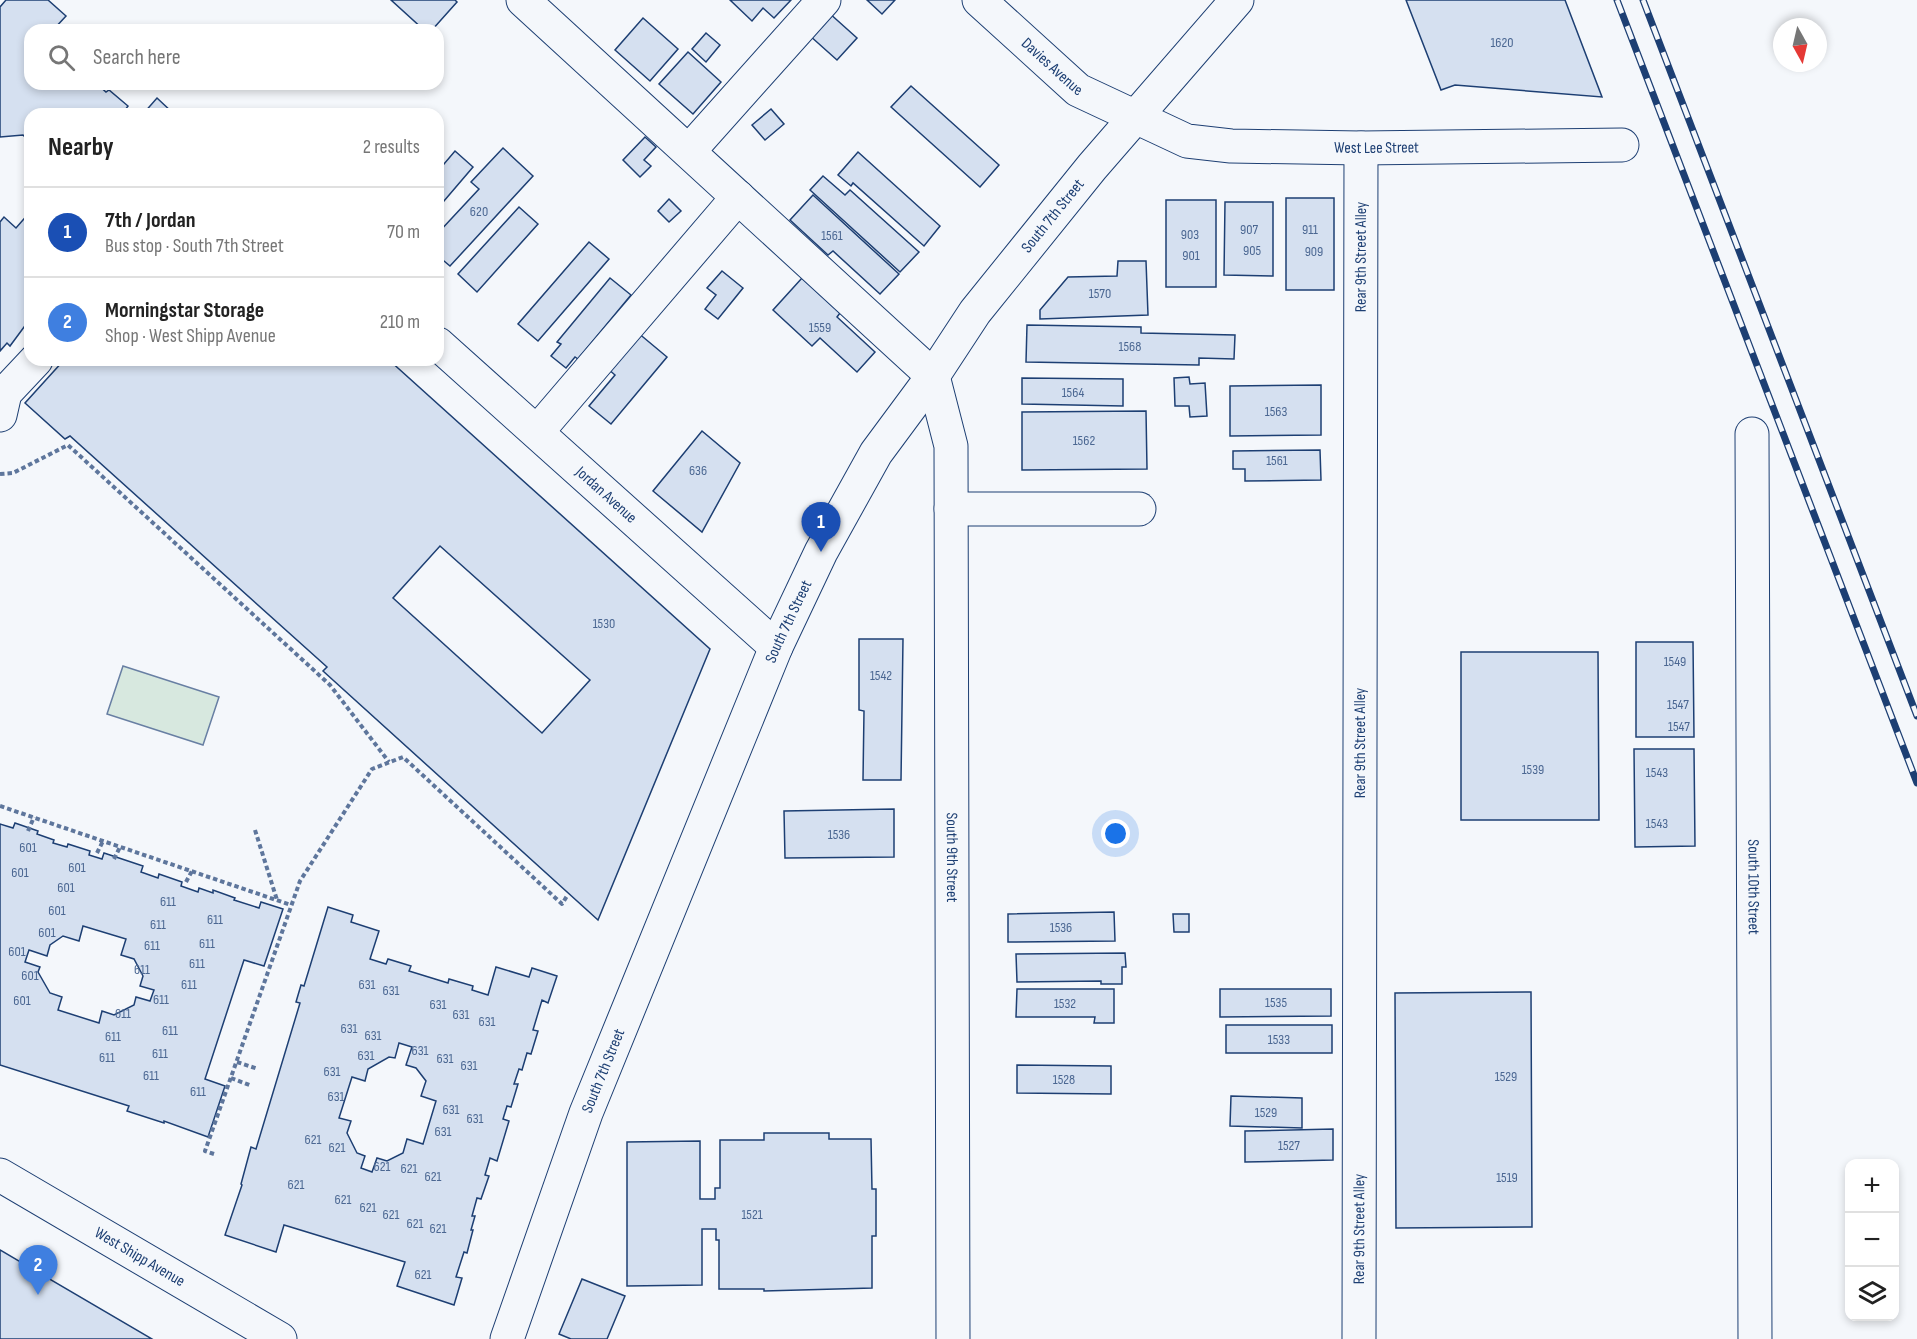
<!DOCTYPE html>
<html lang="en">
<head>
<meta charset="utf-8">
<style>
  :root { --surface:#fff; --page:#f2f2f2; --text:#222; --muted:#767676; --line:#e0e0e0; --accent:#c62828 }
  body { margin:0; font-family:"Sofia Sans Condensed",sans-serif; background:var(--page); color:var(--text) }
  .controls { position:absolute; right:18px; bottom:18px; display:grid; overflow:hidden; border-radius:12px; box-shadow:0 3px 9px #0003 }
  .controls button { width:54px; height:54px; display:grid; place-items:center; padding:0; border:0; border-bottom:2px solid var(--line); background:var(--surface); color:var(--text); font:30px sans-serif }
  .compass { position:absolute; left:1773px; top:18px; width:54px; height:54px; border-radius:50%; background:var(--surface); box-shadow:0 3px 9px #0003; rotate:172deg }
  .you { position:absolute; left:1116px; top:834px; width:21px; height:21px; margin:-15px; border:4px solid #fff; border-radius:50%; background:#1a73e8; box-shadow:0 0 0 9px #1a73e833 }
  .badge { display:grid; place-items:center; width:39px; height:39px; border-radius:50%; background:var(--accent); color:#fff; font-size:20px; font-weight:700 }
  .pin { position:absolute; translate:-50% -50px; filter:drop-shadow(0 2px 3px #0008) }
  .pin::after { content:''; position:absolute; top:32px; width:21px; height:18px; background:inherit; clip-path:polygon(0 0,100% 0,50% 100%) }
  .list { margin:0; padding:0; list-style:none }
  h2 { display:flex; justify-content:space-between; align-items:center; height:78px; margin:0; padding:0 24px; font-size:26px }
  h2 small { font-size:20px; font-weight:400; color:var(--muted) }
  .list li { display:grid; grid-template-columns:39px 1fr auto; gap:18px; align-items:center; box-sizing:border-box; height:90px; padding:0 24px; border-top:2px solid var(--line) }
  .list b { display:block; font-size:22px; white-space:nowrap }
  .list p { margin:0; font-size:20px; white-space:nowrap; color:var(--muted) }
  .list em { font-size:20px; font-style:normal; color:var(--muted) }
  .icon { flex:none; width:33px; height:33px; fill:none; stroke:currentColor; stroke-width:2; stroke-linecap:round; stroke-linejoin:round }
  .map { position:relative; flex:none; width:1917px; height:1339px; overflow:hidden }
  .search { position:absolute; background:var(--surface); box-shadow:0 3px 9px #0003; left:24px; top:24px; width:420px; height:66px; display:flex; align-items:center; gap:15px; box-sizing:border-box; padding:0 21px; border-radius:18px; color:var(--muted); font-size:22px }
  .panel { position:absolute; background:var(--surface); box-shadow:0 3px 9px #0003; left:24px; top:108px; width:420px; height:258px; border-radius:18px }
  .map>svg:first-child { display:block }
  .green { fill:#d7e8df; stroke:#687fa3; stroke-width:1.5 }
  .building { fill:#d5e0f0; stroke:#1d3f73; stroke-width:1.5; fill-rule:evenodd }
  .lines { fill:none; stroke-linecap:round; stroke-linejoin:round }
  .minor-casing { stroke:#1d3f73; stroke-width:35 }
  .major-casing { stroke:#1d3f73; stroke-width:35 }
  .path { stroke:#5e769c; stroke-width:4; stroke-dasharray:4.5 3; stroke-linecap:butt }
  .minor { stroke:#f4f7fb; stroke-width:33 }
  .major { stroke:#f4f7fb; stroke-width:33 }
  .rail-casing { stroke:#1d3f73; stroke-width:7 }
  .rail { stroke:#f4f7fb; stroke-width:4.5; stroke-dasharray:14; stroke-linecap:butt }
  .labels { text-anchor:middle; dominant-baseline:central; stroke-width:4.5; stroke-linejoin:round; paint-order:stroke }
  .number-label { font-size:14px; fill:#4b6792 }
  .street-label { font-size:16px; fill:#1d3f73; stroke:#f4f7fb }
</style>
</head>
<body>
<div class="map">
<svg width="1917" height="1339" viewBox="0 0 1917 1339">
  <rect width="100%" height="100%" fill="#f4f7fb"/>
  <polygon class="green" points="123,666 219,697 203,745 107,714"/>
  <g class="building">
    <polygon points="6,0 48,0 66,16 53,30 30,30 30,84 97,84 106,92 109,90 128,106 125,110 130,114 30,114 30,135 26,138 23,135 0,137 0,7"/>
    <polygon points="391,0 455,0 457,2 432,30 424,30"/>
    <polygon points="730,0 791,0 774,18 763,8 752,21"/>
    <polygon points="867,0 895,0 882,14"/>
    <polygon points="1406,0 1565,0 1602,97 1455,85 1441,90"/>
    <polygon points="828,12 857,38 837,60 809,35"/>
    <polygon points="643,18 678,49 650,81 615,50"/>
    <polygon points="706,33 720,45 706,62 692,49"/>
    <polygon points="688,52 721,82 693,114 659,84"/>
    <polygon points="911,86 999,165 980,187 891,107"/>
    <polygon points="157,98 174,114 143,114"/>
    <polygon points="771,109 784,124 765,140 752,125"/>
    <polygon points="645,137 656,147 644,160 651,166 640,177 623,160"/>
    <polygon points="503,148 533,176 450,266 438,256 438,233 479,189 471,182"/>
    <polygon points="455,151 473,167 438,208 438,171"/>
    <polygon points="858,152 940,226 924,246 853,183 851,186 838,175"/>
    <polygon points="823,176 845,195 850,190 919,252 900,272 810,190"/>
    <polygon points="813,195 899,274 880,294 833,251 828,255 790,220"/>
    <rect x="1286" y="198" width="48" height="92"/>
    <polygon points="669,199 681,211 669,222 658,211"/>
    <rect x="1166" y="200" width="50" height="87"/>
    <polygon points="1225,202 1273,202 1273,276 1224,275"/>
    <polygon points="519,207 538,224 477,292 458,274"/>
    <polygon points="30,212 30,319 10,346 7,343 0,351 0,222 4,217 16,228"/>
    <polygon points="589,242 609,259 538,341 518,324"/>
    <polygon points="1118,261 1146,261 1148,315 1040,319 1040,310 1068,277 1117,276"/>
    <polygon points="722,271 743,288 718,319 705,309 716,295 707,288"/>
    <polygon points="610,278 631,295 578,359 575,357 566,368 551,356 561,344 557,342"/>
    <polygon points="802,278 840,313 837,317 875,352 857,372 820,338 812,346 773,310"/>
    <polygon points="1027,325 1141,327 1141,333 1235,335 1234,359 1199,358 1199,365 1026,362"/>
    <polygon points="637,332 667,357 611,424 589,406 615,375 607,368"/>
    <path d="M64 360H389L710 649 598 920 323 671 327 667 70 436 65 439 25 403ZM440 546 590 680 542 733 393 598Z"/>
    <polygon points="1189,377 1190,384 1205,383 1207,416 1190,417 1189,406 1175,406 1174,378"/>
    <polygon points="1022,378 1123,379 1123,406 1022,404"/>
    <polygon points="1321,385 1321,435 1230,436 1230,386"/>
    <polygon points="1146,411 1147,469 1022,470 1022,412"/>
    <polygon points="702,431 740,463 702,532 653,491"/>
    <polygon points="1320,450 1321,480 1245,481 1245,469 1233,469 1233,451"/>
    <polygon points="859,639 903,639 901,780 863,780 864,711 859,710"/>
    <polygon points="1636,642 1693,642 1694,737 1636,737"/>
    <polygon points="1461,652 1598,652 1599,820 1461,820"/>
    <polygon points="1634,749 1694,749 1695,846 1635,847"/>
    <polygon points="894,809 894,857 785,858 784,811"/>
    <path d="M15 823 38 831 37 834 54 840 53 843 67 847 68 844 90 851 89 855 102 859 104 853 143 866 141 872 158 878 159 874 182 882 181 886 198 892 199 888 213 893V890L235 898 234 900 259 908 261 902 283 909 264 966 244 960 205 1079 225 1086 208 1137 164 1121V1123L127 1111 129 1106 0 1065V824L13 828ZM83 926 126 939 121 955 134 959 143 976 140 986 154 990 150 1001 136 997 134 1005 114 1015 102 1011 99 1023 58 1010 62 997 50 993 38 972 40 967 25 962 29 950 47 956 50 945 63 936 79 941Z"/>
    <path d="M328 907 353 915 351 922 379 931 370 959 386 964 388 959 411 966 409 971 448 983 449 979 473 986 472 990 488 995 496 967 529 977 532 968 557 976 548 1003 542 1000 533 1030 538 1031 531 1054 527 1053 522 1070 519 1069 514 1084H518L511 1107 507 1106 503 1119 509 1121 497 1161 490 1158 485 1175 489 1176 481 1199 477 1198 472 1216H475L471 1230H473L467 1253 464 1252 456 1277 462 1278 454 1305 397 1286 405 1262 284 1225 276 1252 225 1235 242 1185 241 1184 251 1147 256 1149 300 1003 296 1002 301 985 304 986ZM399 1043 412 1047 406 1065 416 1068 426 1081 421 1096 436 1101 423 1144 407 1139 403 1153 387 1161 377 1158 372 1172 361 1168 365 1156 357 1153 347 1133 351 1121 339 1118 352 1077 365 1081 368 1069 389 1057 395 1058Z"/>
    <polygon points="1114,912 1115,941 1008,942 1008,914"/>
    <polygon points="1173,914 1189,914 1189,932 1174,932"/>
    <polygon points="1125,953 1126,967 1122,967 1122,984 1101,984 1101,981 1017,982 1016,954"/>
    <polygon points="1017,989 1114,989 1114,1023 1094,1023 1095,1017 1016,1017"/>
    <polygon points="1220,989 1331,989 1331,1016 1220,1017"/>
    <polygon points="1531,992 1532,1227 1396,1228 1395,993"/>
    <rect x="1226" y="1025" width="106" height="28"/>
    <polygon points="1017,1065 1111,1066 1111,1094 1017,1093"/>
    <polygon points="1231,1096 1302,1098 1302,1128 1230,1126"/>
    <polygon points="1333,1129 1333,1160 1245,1162 1245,1131"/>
    <polygon points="764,1133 829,1133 829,1139 871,1139 872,1189 876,1189 876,1236 872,1236 872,1288 764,1291 764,1289 719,1289 719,1240 716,1240 716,1229 702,1229 702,1285 627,1286 627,1142 700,1141 700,1199 715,1199 715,1188 720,1188 720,1140 764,1140"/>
    <polygon points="0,1250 152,1339 0,1339"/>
    <polygon points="582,1279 625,1296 607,1339 571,1339 559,1334"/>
  </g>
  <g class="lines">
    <defs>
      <g id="minor">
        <path id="s1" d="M523 0 933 376 951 446 953 1339"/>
        <path id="s2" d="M979 0 1078 90 1187 141 1231 146 1361 148 1622 145"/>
        <polyline points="689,151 824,0"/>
        <path id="s3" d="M438 344 776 647"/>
        <polyline points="0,415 5,393 36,360"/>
        <polyline points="537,432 738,197"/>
        <path id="s4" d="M1752 434 1755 1339"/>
        <polyline points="951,509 1139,509"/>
        <path id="s5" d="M0 1175 280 1339"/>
        <path id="s6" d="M1359 1339 1361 148"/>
      </g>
      <g id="major">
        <path id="s7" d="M507 1339 586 1113 776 647 821 552 876 453 933 376 975 312 1092 167 1237 0"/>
      </g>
    </defs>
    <use href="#minor" class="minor-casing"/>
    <use href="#major" class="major-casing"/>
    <g class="path">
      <polyline points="0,474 13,473 68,445 330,685 389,762"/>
      <polyline points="0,806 291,905"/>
      <polyline points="255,830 277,900"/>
      <polyline points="28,831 34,817"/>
      <polyline points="97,853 103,841"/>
      <polyline points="114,859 120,847"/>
      <polyline points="186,882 192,871"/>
      <polyline points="237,1062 258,1069"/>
      <polyline points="231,1078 252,1086"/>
      <polyline points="214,1154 205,1151 300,881 372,769 403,757 562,904 567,896"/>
    </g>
    <use href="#minor" class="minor"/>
    <use href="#major" class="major"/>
    <defs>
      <g id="rail">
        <polyline points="1617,0 1917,783"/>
        <polyline points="1643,0 1917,716"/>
      </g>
    </defs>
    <use href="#rail" class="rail-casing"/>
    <use href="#rail" class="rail"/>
  </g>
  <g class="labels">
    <g class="number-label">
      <text x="1502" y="42">1620</text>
      <text x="479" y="211">620</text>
      <text x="1249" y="229">907</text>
      <text x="1310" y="229">911</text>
      <text x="1190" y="234">903</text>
      <text x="832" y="235">1561</text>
      <text x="1252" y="250">905</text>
      <text x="1314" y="251">909</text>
      <text x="1191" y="255">901</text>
      <text x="1100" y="293">1570</text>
      <text x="820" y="327">1559</text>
      <text x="1130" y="346">1568</text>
      <text x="1073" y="392">1564</text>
      <text x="1276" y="411">1563</text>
      <text x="1084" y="440">1562</text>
      <text x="1277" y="460">1561</text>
      <text x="698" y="470">636</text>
      <text x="604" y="623">1530</text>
      <text x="1675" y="661">1549</text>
      <text x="881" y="675">1542</text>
      <text x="1678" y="704">1547</text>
      <text x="1679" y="726">1547</text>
      <text x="1533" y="769">1539</text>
      <text x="1657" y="772">1543</text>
      <text x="1657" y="823">1543</text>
      <text x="839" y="834">1536</text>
      <text x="28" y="847">601</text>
      <text x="77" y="867">601</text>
      <text x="20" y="872">601</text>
      <text x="66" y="887">601</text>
      <text x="168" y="901">611</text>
      <text x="57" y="910">601</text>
      <text x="215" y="919">611</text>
      <text x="158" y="924">611</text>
      <text x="1061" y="927">1536</text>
      <text x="47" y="932">601</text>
      <text x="207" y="943">611</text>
      <text x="152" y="945">611</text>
      <text x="17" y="951">601</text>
      <text x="197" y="963">611</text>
      <text x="142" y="969">611</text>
      <text x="30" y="975">601</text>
      <text x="189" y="984">611</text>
      <text x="367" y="984">631</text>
      <text x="391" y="990">631</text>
      <text x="161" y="999">611</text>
      <text x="22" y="1000">601</text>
      <text x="1276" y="1002">1535</text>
      <text x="1065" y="1003">1532</text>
      <text x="438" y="1004">631</text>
      <text x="123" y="1013">611</text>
      <text x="461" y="1014">631</text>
      <text x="487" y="1021">631</text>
      <text x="349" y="1028">631</text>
      <text x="170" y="1030">611</text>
      <text x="373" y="1035">631</text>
      <text x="113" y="1036">611</text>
      <text x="1279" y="1039">1533</text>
      <text x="420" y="1050">631</text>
      <text x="160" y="1053">611</text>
      <text x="366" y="1055">631</text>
      <text x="107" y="1057">611</text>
      <text x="445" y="1058">631</text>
      <text x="469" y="1065">631</text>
      <text x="332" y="1071">631</text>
      <text x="151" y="1075">611</text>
      <text x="1506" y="1076">1529</text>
      <text x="1064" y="1079">1528</text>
      <text x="198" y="1091">611</text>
      <text x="336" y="1096">631</text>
      <text x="451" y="1109">631</text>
      <text x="1266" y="1112">1529</text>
      <text x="475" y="1118">631</text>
      <text x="443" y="1131">631</text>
      <text x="313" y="1139">621</text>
      <text x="1289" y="1145">1527</text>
      <text x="337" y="1147">621</text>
      <text x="382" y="1166">621</text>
      <text x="409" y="1168">621</text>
      <text x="433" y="1176">621</text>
      <text x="1507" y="1177">1519</text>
      <text x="296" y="1184">621</text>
      <text x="343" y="1199">621</text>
      <text x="368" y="1207">621</text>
      <text x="391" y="1214">621</text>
      <text x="752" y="1214">1521</text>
      <text x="415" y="1223">621</text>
      <text x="438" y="1228">621</text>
      <text x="423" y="1274">621</text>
    </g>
    <g class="street-label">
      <text stroke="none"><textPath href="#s2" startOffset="99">Davies Avenue</textPath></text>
      <text stroke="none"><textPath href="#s2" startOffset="444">West Lee Street</textPath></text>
      <text stroke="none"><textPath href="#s7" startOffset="1257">South 7th Street</textPath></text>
      <text stroke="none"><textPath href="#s6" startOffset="1082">Rear 9th Street Alley</textPath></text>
      <text stroke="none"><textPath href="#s3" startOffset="226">Jordan Avenue</textPath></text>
      <text stroke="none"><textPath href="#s7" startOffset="771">South 7th Street</textPath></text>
      <text stroke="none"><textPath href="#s6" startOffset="596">Rear 9th Street Alley</textPath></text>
      <text stroke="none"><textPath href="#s1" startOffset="1040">South 9th Street</textPath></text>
      <text stroke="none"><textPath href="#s4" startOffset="453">South 10th Street</textPath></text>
      <text stroke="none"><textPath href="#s7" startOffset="285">South 7th Street</textPath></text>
      <text stroke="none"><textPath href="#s6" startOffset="110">Rear 9th Street Alley</textPath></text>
      <text stroke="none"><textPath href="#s5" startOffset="162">West Shipp Avenue</textPath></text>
    </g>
  </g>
</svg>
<div class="controls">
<button>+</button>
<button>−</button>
<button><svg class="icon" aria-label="layers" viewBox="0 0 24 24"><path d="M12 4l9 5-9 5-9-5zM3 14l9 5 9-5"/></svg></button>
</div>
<svg class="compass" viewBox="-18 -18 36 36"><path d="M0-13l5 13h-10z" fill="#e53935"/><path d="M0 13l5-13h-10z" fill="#767676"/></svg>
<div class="you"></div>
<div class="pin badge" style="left:821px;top:552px;background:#1a4fb4">1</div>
<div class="pin badge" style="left:38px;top:1295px;background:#3f7fe0">2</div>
<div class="search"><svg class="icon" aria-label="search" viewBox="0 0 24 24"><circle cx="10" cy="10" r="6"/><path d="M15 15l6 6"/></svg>Search here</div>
<section class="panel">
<h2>Nearby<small>2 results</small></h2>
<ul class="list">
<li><span class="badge" style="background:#1a4fb4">1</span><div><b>7th / Jordan</b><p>Bus stop · South 7th Street</p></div><em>70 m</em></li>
<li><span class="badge" style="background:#3f7fe0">2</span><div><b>Morningstar Storage</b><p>Shop · West Shipp Avenue</p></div><em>210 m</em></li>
</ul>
</section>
</div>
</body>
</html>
